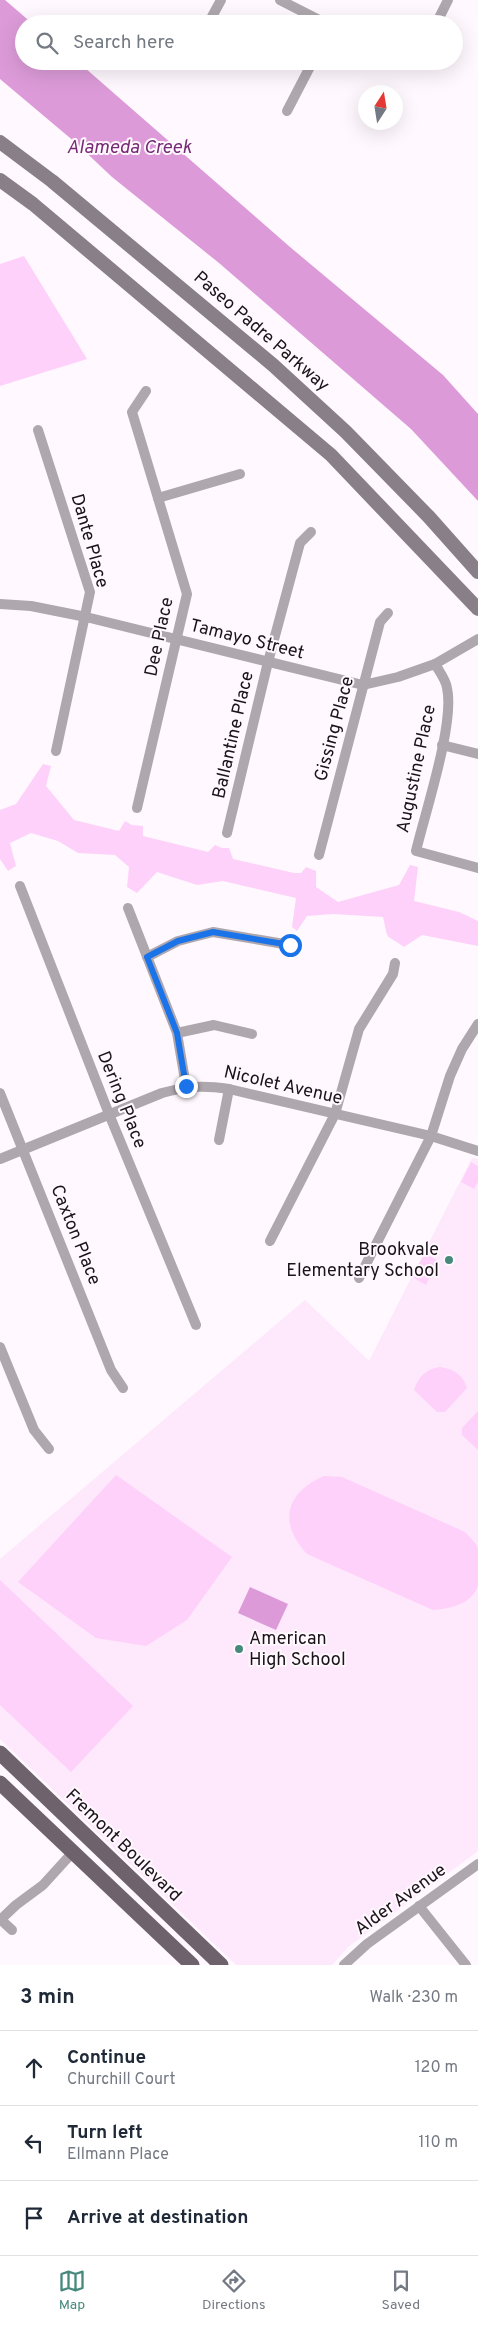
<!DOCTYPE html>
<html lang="en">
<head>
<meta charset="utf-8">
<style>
  :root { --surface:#fff; --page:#f2f2f3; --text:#1f2937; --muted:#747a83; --line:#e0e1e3; --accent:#47897c }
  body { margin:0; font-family:Overpass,sans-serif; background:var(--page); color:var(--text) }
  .compass { position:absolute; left:358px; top:85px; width:45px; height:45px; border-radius:50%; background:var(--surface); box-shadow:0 5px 20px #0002; rotate:12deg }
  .stop { position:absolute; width:15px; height:15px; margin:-11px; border:4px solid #1a73e8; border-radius:50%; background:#fff }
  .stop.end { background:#1a73e8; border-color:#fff; box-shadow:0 1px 5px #0008 }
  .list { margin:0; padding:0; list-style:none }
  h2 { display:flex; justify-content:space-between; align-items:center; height:65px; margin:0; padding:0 20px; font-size:21px }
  h2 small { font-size:16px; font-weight:400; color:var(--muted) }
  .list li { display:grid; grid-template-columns:32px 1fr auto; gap:15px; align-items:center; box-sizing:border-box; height:75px; padding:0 20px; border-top:1px solid var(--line) }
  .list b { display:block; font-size:19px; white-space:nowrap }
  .list p { margin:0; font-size:16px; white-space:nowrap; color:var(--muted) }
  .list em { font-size:16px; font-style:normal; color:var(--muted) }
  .icon { flex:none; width:28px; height:28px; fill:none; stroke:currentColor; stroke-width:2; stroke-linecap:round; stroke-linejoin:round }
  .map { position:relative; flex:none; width:478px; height:1965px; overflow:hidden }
  .search { position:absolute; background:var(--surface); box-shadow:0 5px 20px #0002; left:15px; right:15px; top:15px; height:55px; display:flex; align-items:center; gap:12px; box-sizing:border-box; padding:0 18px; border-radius:28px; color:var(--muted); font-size:19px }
  .sheet { height:290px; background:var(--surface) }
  nav { display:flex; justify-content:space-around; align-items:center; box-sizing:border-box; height:70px; border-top:1px solid var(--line); background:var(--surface); font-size:14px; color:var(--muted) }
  nav a { display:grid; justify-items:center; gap:2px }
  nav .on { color:var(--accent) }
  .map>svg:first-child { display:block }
  .built { fill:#fee8fc }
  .green { fill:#fed1fa }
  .water { fill:#dc9bd8 }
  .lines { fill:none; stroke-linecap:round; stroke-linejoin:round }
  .minor { stroke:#aea7ad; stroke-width:10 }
  .secondary { stroke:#897f88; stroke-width:14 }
  .primary { stroke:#6e636d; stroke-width:15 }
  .route { stroke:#1a73e8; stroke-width:6 }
  .poi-dot { fill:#47897c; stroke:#fff8fe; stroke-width:2 }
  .labels { text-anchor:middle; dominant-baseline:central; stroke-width:4; stroke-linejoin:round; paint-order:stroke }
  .street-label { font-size:18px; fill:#1a1419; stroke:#fff8fe }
  .poi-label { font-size:18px; fill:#1a1419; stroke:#fff8fe; text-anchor:end }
  .water-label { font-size:19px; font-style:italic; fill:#752a74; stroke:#fff8fe }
</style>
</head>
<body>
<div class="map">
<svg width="478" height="1965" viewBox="0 0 478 1965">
  <rect width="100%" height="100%" fill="#fff8fe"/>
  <polygon class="built" points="472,1158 478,1159 478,1851 348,1947 332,1965 236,1965 0,1739 0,1559 305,1300 369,1361"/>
  <g class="green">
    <polygon points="24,256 87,359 0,386 0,264"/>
    <path d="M43 764 51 766 46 786 74 820 119 831 125 821 132 825 143 826V836L208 852 215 845 222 848H229L233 859 294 873H301L306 867 316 871V887L338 902 399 885 410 865 418 867 414 901 459 912 478 921V946L422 935 404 947C384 932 389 944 383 917L333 914 307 916 297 931 292 927 296 898 223 881 197 885 157 872 137 893 127 887 129 867 115 855 78 853 58 841 31 833 10 843 16 866 8 871 0 859V810L16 804Z"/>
    <polygon points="471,1162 478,1166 478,1182 474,1189 461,1182"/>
    <polygon points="425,1253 438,1261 426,1285 412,1277"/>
    <path d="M440 1367C454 1369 463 1375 467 1388L445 1412H437L414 1390C418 1377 426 1369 440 1367Z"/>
    <polygon points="478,1411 478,1450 462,1435 462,1428"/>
    <polygon points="116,1475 232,1557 187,1620 146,1646 96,1638 18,1582"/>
    <path d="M324 1476 342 1477 465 1532 476 1544 478 1549C478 1560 478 1574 478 1585 473 1604 449 1609 433 1610L307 1554C278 1523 285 1493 324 1476Z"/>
    <polygon points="0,1580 133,1706 71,1772 0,1705"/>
  </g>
  <g class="water">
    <polygon points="0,0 5,0 33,24 24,24 24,61 77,61 290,247 443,375 478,414 478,501 411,429 219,263 112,177 76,143 0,79"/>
    <polygon points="250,1587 288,1604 276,1630 238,1613"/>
  </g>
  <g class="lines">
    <g class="minor">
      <polyline points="280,0 327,24"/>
      <polyline points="208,24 221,0"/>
      <polyline points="436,24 448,0"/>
      <polyline points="287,111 313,61"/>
      <polyline points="38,430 90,592 56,751"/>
      <polyline points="158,498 240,474"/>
      <polyline points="0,604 31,606 86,617 363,685 398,677 435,664 478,639"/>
      <path d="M435 664C439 671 446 680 447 688 455 723 425 813 416 851L478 868"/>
      <polyline points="442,745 478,754"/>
      <polyline points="137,808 187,594 132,412 146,391"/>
      <polyline points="227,833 268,662 300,543 311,532"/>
      <polyline points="319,855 380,622 388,613"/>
      <polyline points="20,886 109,1114 196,1325"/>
      <polyline points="128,908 177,1033 186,1086"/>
      <polyline points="147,957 178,941 213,932 290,945"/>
      <polyline points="177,1033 214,1025 252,1034"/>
      <polyline points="0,1093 111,1370 123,1388"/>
      <polyline points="219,1140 229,1089"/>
      <path d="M0 1159 162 1093C187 1086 203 1085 229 1089L431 1136 478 1151"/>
      <polyline points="270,1241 335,1114 359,1029 393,974 395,963"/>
      <polyline points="359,1278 431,1136 450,1076 462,1049 478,1024"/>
      <polyline points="0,1347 34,1430 49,1449"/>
      <polyline points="419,1906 466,1965"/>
      <polyline points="0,1919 12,1930"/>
      <polyline points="0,1920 16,1905 43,1885 73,1852"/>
      <polyline points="344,1965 367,1944 478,1864"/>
    </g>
    <g class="secondary">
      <polyline points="0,142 52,181 273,365 346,432 429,517 478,572"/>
      <polyline points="0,180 33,204 331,455 478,609"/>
    </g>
    <g class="primary">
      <polyline points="0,1753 221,1965"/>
      <polyline points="0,1783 192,1965"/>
    </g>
  </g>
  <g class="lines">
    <polyline class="route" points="186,1086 177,1033 147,957 178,941 213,932 290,945"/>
  </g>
  <g class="poi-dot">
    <circle cx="449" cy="1260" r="5"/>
    <circle cx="239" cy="1649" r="5"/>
  </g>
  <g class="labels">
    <g class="street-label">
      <text transform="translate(261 332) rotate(41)">Paseo Padre Parkway</text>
      <text transform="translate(89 541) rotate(74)">Dante Place</text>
      <text transform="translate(160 637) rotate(-78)">Dee Place</text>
      <text transform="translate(247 640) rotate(14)">Tamayo Street</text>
      <text transform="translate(335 729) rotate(-75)">Gissing Place</text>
      <text transform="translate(234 735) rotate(-77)">Ballantine Place</text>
      <text transform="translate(417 769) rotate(-78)">Augustine Place</text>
      <text transform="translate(283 1086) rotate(13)">Nicolet Avenue</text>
      <text transform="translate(121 1100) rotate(68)">Dering Place</text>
      <text transform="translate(75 1235) rotate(68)">Caxton Place</text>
      <text transform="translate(123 1846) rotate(44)">Fremont Boulevard</text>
      <text transform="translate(401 1900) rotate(-36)">Alder Avenue</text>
    </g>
    <g class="poi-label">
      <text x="439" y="1250">Brookvale<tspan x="439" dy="21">Elementary School</tspan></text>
      <text x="249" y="1639" text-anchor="start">American<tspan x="249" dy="21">High School</tspan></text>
    </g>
    <g class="water-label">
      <text x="129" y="148">Alameda Creek</text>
    </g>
  </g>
</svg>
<svg class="compass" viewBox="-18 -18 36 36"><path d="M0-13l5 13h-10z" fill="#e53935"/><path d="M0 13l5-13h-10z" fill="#747a83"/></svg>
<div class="stop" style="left:290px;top:945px"></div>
<div class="stop end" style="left:186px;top:1086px"></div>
<div class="search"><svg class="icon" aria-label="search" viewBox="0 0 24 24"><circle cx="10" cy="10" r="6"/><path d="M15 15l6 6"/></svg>Search here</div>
</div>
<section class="sheet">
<h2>3 min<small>Walk · 230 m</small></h2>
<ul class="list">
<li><svg class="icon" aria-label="ahead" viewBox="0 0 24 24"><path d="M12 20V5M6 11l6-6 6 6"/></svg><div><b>Continue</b><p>Churchill Court</p></div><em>120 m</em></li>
<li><svg class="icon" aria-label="left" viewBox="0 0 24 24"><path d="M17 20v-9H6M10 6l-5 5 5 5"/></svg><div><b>Turn left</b><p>Ellmann Place</p></div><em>110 m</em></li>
<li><svg class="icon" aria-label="arrive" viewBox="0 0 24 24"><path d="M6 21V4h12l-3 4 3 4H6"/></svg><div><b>Arrive at destination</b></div></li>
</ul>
</section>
<nav>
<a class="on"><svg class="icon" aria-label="map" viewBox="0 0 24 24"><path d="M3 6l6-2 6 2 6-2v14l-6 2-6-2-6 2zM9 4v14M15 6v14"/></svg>Map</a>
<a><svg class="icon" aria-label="directions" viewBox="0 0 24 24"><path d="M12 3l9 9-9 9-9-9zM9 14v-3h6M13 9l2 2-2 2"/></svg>Directions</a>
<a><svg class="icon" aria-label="saved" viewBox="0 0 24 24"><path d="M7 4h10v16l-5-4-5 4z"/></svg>Saved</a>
</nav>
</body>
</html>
